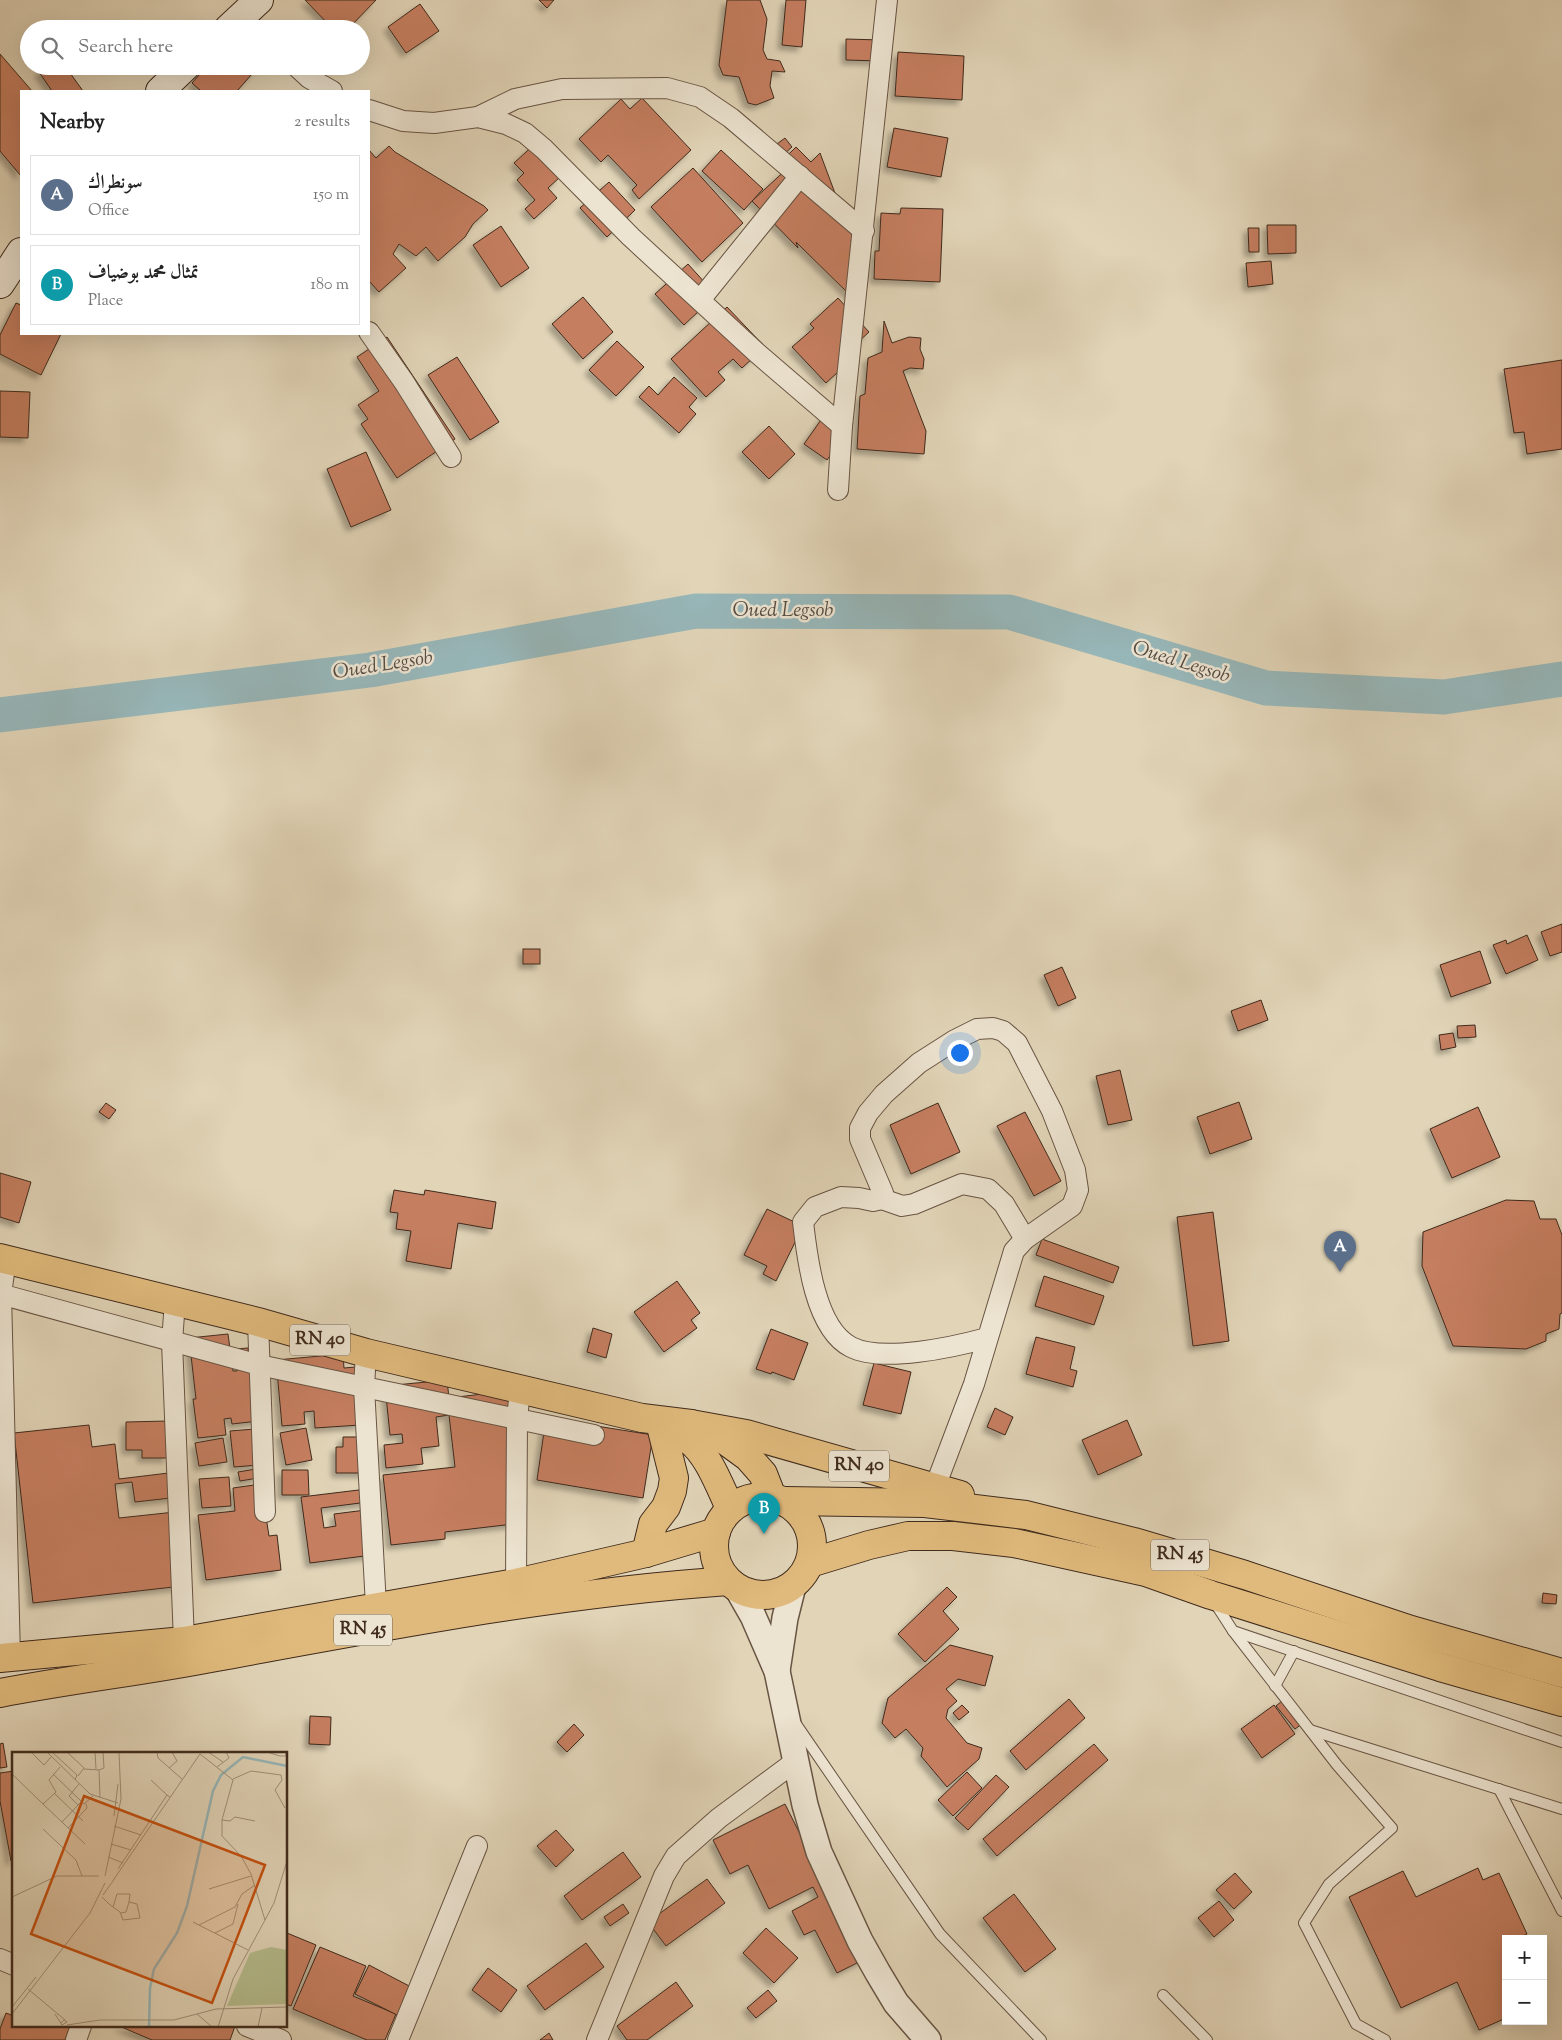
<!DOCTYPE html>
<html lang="en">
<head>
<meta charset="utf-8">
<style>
  :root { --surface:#fff; --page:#f6f6f6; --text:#222; --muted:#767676; --line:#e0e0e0; --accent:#8f2418 }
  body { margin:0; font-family:"Sorts Mill Goudy",Amiri,serif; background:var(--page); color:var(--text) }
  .controls { position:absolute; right:15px; bottom:15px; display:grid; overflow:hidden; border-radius:0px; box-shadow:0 5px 20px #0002 }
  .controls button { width:45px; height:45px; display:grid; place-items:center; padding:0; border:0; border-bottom:1px solid var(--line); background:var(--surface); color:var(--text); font:25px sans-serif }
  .you { position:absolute; left:959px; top:1052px; width:18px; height:18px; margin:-12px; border:4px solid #fff; border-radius:50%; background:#1a73e8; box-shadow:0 0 0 8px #1a73e833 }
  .badge { display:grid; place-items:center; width:32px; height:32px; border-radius:50%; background:var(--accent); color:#fff; font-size:16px; font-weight:700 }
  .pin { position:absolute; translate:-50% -41px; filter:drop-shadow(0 1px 2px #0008) }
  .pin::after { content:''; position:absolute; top:26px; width:18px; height:15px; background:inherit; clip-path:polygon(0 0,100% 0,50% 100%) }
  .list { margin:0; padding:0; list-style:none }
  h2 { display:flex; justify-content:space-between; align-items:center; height:65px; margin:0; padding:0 20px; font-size:21px }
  h2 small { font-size:16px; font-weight:400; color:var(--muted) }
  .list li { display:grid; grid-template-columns:32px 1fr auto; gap:15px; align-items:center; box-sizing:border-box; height:80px; margin:0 10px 10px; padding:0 10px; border:1px solid var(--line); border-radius:0px }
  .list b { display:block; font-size:19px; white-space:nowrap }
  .list p { margin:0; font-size:16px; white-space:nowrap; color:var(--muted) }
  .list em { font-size:16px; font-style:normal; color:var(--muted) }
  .icon { flex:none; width:28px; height:28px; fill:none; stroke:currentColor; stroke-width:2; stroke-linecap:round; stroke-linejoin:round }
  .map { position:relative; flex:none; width:1562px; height:2040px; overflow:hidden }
  .search { position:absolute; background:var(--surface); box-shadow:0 5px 20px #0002; left:20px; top:20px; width:350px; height:55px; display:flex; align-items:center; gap:12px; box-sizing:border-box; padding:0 18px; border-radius:28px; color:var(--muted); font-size:19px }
  .panel { position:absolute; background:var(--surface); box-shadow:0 5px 20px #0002; left:20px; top:90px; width:350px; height:245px; border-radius:0px }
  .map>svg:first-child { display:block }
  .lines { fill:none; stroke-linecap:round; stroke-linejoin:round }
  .river { stroke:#97b6b8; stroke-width:35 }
  .building { fill:#c57e60; stroke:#3f2a1c; filter:url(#shadow) }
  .service-casing { stroke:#685443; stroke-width:12 }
  .minor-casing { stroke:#685443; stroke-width:22 }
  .tertiary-casing { stroke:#685443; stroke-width:28 }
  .secondary-casing { stroke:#3f2a1c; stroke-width:30 }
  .primary-casing { stroke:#3f2a1c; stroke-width:30 }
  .trunk-casing { stroke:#3f2a1c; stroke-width:30 }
  .service { stroke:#ece3d0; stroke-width:10 }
  .minor { stroke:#ece3d0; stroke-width:20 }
  .tertiary { stroke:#ece3d0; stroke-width:25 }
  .secondary { stroke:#ece3d0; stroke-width:28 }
  .primary { stroke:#e0ba7c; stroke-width:28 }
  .trunk { stroke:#e0ba7c; stroke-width:28 }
  .labels { text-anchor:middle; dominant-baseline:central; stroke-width:5; stroke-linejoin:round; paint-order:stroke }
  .shield { fill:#ece3d0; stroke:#736252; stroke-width:1 }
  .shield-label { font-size:18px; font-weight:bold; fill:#3f2a1c }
  .water-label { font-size:20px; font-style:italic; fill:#554d43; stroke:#ece3d0 }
  .inset-river { fill:none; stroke:#97b6b8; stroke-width:2.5 }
  .inset-road { fill:none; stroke:#a09079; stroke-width:1 }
  .view { fill:#c6500f; fill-opacity:0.15; stroke:#c6500f; stroke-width:2.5 }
  .inset-edge { fill:none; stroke:#3f2a1c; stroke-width:2.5 }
</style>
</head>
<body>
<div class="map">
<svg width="1562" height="2040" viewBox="0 0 1562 2040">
  <defs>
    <filter id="shadow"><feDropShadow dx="-4.5" dy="4.5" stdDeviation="2.5" flood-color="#0004"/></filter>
  </defs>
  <rect width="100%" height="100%" fill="#e1d4b7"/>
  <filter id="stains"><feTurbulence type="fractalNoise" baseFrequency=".004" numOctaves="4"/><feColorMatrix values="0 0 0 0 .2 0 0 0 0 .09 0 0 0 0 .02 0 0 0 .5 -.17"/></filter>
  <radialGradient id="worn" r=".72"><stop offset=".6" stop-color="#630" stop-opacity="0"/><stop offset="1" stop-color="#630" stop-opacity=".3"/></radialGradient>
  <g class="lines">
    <polyline class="river" points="0,715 370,670 696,611 1009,612 1266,688 1444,697 1562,679"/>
  </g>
  <g class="building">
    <polygon points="305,0 376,0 348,29 333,29"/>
    <polygon points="539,0 554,0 547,8"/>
    <polygon points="727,0 760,0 767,19 763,50 767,59 780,61 785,72 772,71 770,86 774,98 756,105 748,103 739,77 723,75 719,65"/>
    <polygon points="786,0 806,0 802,47 782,45"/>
    <polygon points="420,4 439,31 406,53 388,27"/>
    <polygon points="846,39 881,40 880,61 846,60"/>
    <polygon points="898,52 964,56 962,100 895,96"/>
    <polygon points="0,54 32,91 21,91 21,176 0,151"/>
    <polygon points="47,66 65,66 83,91 52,91 39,72"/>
    <polygon points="207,66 259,66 237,91 201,91 192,83"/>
    <polygon points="642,98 691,150 639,199 632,190 637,185 608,155 601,162 579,139 621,99 630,109"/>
    <polygon points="894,128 948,138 941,177 887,167"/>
    <polygon points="785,138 792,147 784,154 777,144"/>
    <polygon points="538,141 559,178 548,188 557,198 534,219 525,209 535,200 517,180 524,173 514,163"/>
    <polygon points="389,146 395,152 484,206 488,210 473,224 465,237 438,261 426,247 416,256 399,244 393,254 406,268 379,292 369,281 369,150 376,158"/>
    <polygon points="796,147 811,162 820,153 845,220 864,227 851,240 866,283 852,297 796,242 798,248 752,201 790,166 786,157"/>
    <polygon points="721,150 763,189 744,210 702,171"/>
    <polygon points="693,168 743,223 702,262 651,207"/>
    <polygon points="609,182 635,210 607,237 580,208"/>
    <polygon points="901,208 943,209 940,282 874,279 875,251 879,251 881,213 900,214"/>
    <polygon points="1267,225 1296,225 1296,253 1268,254"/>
    <polygon points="501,226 529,268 501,287 473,245"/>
    <polygon points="1248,228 1259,228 1259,252 1249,252"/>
    <polygon points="1271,261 1273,284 1248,287 1246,263"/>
    <polygon points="688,264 716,295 684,325 655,294"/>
    <polygon points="583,297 613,332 583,359 552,324"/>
    <polygon points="838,298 869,332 844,355 850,361 826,383 792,347 814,328 810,324"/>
    <polygon points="16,303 21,305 21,334 61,334 41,375 0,354 0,335"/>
    <polygon points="727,307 765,347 742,368 733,359 718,372 725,380 706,397 671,359"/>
    <polygon points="884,321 892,343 909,337 921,338 920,349 924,359 923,369 910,368 903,371 926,431 924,454 857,449 860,396 865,394 868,358 882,352"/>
    <polygon points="387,337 455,439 397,478 361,424 368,419 358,405 379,391 357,357"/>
    <polygon points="617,341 644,367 616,396 589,370"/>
    <polygon points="457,357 499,422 470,440 428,375"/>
    <polygon points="1562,360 1562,449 1527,454 1524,432 1514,433 1504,369"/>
    <polygon points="674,377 697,398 689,407 696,414 679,433 639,397 649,386 658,395"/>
    <polygon points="0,391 30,392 28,438 0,437"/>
    <polygon points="830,407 853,423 827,460 804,444"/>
    <polygon points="769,426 795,454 769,479 742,452"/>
    <polygon points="366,452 391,510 351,527 327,469"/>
    <polygon points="1562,924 1562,952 1550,956 1541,932"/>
    <polygon points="1527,935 1538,960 1506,974 1493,945 1506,940 1507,944"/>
    <rect x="523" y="949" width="17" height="15"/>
    <polygon points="1480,951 1491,983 1451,997 1440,965"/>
    <polygon points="1062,967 1076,998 1058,1006 1044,975"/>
    <polygon points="1261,1000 1268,1020 1238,1031 1231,1011"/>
    <polygon points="1475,1025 1476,1037 1458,1038 1457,1026"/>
    <polygon points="1453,1033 1456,1047 1441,1050 1439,1035"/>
    <polygon points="1120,1070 1132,1120 1108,1125 1096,1076"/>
    <polygon points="1239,1102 1252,1139 1210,1154 1197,1117"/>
    <polygon points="106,1103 116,1110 109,1119 99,1112"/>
    <polygon points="938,1103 960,1152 911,1174 890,1125"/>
    <polygon points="1478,1107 1500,1157 1452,1178 1430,1129"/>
    <polygon points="1025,1112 1061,1181 1034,1196 997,1126"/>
    <polygon points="0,1173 31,1182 19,1223 0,1217"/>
    <polygon points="394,1190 424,1195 425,1190 496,1202 492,1229 458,1223 451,1269 406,1261 411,1231 396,1229 398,1213 390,1212"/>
    <polygon points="1506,1200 1534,1201 1540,1219 1556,1219 1562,1235 1562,1313 1560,1314 1559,1329 1546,1334 1546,1341 1526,1349 1453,1346 1422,1266 1423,1232"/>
    <polygon points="767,1209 803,1226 776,1281 763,1274 767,1266 744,1255"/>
    <polygon points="1213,1212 1229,1341 1193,1346 1177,1217"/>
    <polygon points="1042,1239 1119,1267 1113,1283 1036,1255"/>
    <polygon points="1044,1276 1104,1296 1094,1325 1035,1306"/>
    <polygon points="677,1281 700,1313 691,1320 697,1328 664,1352 634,1312"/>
    <polygon points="593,1328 612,1334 606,1358 587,1352"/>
    <polygon points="771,1329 808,1343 794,1380 772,1372 771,1374 756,1369"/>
    <polygon points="228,1334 233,1371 237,1371 235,1349 248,1348 250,1365 267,1420 232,1424 231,1418 224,1419 226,1435 198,1438 193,1399 196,1399 189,1338"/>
    <polygon points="1036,1337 1075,1347 1070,1369 1077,1371 1073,1387 1026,1374"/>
    <polygon points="343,1354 344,1368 367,1366 360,1425 315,1428 314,1411 304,1412 305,1424 282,1426 276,1360"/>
    <polygon points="874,1363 911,1372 901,1414 863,1405"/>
    <polygon points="447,1380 449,1398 516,1390 522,1523 445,1532 445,1539 391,1545 383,1475 455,1467 449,1415 436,1417 439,1446 421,1448 423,1464 386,1468 384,1445 403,1443 402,1434 390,1435 385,1386"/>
    <polygon points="995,1408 1013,1417 1005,1435 987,1427"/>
    <polygon points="546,1418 653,1435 643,1498 537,1480"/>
    <polygon points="1127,1420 1142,1455 1098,1475 1082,1440"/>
    <polygon points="168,1421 168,1458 142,1458 142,1450 126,1450 126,1422"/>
    <polygon points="89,1425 92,1447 115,1444 119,1479 177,1472 180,1497 135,1502 132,1482 115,1484 119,1518 175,1512 182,1586 33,1603 14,1433"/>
    <polygon points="306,1428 312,1460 286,1465 280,1433"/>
    <polygon points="255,1429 259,1465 234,1467 230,1431"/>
    <polygon points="343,1437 373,1437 373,1473 336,1473 336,1447 343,1447"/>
    <polygon points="223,1438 227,1462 199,1466 195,1443"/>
    <polygon points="256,1469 258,1478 240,1481 238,1472"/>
    <polygon points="282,1470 308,1470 309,1495 282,1495"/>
    <polygon points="229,1477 231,1506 202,1508 199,1479"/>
    <polygon points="254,1485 266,1517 269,1536 277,1535 281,1570 206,1580 198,1515 235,1511 233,1488"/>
    <polygon points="367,1489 368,1502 321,1508 324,1528 336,1526 334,1514 366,1510 372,1555 310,1563 301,1497"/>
    <polygon points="947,1587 957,1597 943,1611 959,1629 925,1662 898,1634"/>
    <polygon points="1543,1593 1557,1595 1556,1604 1542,1603"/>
    <polygon points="950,1645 993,1656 985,1686 958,1679 946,1689 957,1701 948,1709 946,1718 967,1743 982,1748 979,1759 947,1787 921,1756 923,1748 906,1729 895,1738 882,1723 888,1698"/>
    <polygon points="1069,1699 1085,1718 1026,1770 1010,1751"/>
    <polygon points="1283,1700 1302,1724 1295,1729 1276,1706"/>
    <polygon points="962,1705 969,1712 959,1720 953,1713"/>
    <polygon points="1274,1705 1295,1734 1262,1758 1241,1729"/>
    <polygon points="310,1716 331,1717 330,1745 309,1744"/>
    <polygon points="574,1724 584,1735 567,1752 557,1742"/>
    <polygon points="3,1743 7,1767 0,1768 0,1744"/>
    <polygon points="1094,1744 1108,1760 997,1856 983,1839"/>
    <polygon points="14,1771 14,1860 11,1861 0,1801 0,1773"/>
    <polygon points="967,1772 982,1788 953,1816 938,1800"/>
    <polygon points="996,1775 1009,1787 968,1830 955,1818"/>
    <polygon points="785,1804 863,1960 837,1973 815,1930 804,1935 792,1911 818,1897 813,1887 769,1909 748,1865 730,1874 713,1840"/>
    <polygon points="556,1830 574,1850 556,1867 537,1846"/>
    <polygon points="623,1852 641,1877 582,1920 564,1896"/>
    <polygon points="1478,1868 1483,1880 1499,1873 1527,1934 1517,1939 1506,1939 1506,2018 1479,2030 1457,1982 1401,2008 1349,1897 1403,1871 1416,1897"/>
    <polygon points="1235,1873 1252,1892 1234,1909 1216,1890"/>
    <polygon points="707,1879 725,1903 666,1946 648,1922"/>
    <polygon points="1014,1894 1056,1949 1025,1972 983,1918"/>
    <polygon points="1219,1901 1234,1920 1214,1937 1198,1918"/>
    <polygon points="623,1904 629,1913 610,1926 604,1917"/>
    <polygon points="766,1928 798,1958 774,1983 743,1953"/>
    <polygon points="287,1933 316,1945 291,2006 286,2004"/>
    <polygon points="586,1943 604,1967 545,2010 527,1986"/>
    <polygon points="320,1947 366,1966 353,1996 396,2014 385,2040 367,2040 293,2009"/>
    <polygon points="369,1965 413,1988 399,2016 355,1994"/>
    <polygon points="488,1968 517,1990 501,2012 472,1990"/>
    <polygon points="676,1982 693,2006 647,2040 627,2040 617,2026"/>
    <polygon points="768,1990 777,2001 756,2018 747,2008"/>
    <polygon points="6,2013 14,2016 14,2026 70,2026 65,2040 0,2040 0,2029"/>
    <polygon points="119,2026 235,2026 230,2040 152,2040"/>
    <polygon points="549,2033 553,2040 540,2040"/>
  </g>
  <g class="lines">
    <defs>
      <g id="service">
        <polyline points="1215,1603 1233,1631 1562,1742"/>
        <polyline points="1233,1631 1337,1765 1392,1828 1329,1884 1304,1923 1356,2024 1385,2040"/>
        <polyline points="1275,1686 1294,1651"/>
        <polyline points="796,1724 940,1934 1041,2040"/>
        <polyline points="1310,1730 1562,1809"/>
        <polyline points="1499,1789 1562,1911"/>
        <polyline points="1163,1995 1207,2040"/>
      </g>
      <g id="minor">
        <polyline points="296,66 309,78 332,91"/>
        <polyline points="369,110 403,121 434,123 478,117 506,124 525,133 544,149 631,237 757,353 842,426"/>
        <polyline points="478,117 515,99 562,89 667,88 700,97 731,118 864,231"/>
        <polyline points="700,300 800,176"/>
        <polyline points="369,332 404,382 451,457"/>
        <polyline points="838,490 842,426 887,0"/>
        <polyline points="882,1199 902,1206 914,1204 962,1184 988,1189 1004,1204 1025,1239"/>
        <polyline points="6,1259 1,1294 10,1657"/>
        <polyline points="0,1294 259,1365 594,1435"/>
        <polyline points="175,1301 172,1342 184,1641"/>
        <polyline points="258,1322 265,1512"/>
        <polyline points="366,1353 364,1387 376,1606"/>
        <path d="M935 1487 974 1384 1014 1251 1025 1239 1072 1206 1078 1190 1075 1170 1052 1111 1017 1043 1003 1031 993 1028 977 1029 955 1040 919 1063 884 1094 868 1113 860 1128V1139L883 1193 882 1199 873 1201 859 1198 841 1197 815 1207 803 1222C807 1257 815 1329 851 1347 882 1363 954 1347 987 1338"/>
        <polyline points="516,1583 517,1419 520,1390"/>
        <polyline points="0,1959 14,1965"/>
        <polyline points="247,2026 281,2040"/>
        <polyline points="76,2040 81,2026"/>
        <polyline points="398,2040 477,1846"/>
        <polyline points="597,2040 664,1876 676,1856 719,1818 796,1761"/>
      </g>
      <g id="tertiary">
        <polyline points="737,1588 753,1616 777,1671 805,1805 819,1852 860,1941 878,1973 896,2003 928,2040"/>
        <polyline points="777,1671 785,1618 793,1586"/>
      </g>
      <g id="secondary">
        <polyline points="228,29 259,0"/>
        <polyline points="160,91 186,66"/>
        <polyline points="0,284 21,252"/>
      </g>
      <g id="primary">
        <polyline points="0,1258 258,1322 366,1353 642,1418 691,1424 726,1441 748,1457 763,1474 772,1497"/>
        <path d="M666 1429C673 1432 681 1434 688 1439 708 1453 720 1487 730 1508"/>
        <circle cx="763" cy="1546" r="49"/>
        <polyline points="646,1553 653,1524 666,1507 672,1491 674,1478 661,1426"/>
        <polyline points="0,1658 184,1641 516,1583 646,1553 716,1532"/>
        <path d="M0 1693C72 1679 144 1671 216 1657 386 1626 555 1593 728 1581"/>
      </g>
      <g id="trunk">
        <polyline points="691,1424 746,1434 960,1495"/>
        <polyline points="785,1501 925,1503 1026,1515 1134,1542 1245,1575 1411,1630 1562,1673"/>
        <polyline points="810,1563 869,1545 908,1536 953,1536 1014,1543 1146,1572 1211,1595 1440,1667 1562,1702"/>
      </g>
    </defs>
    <use href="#service" class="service-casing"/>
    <use href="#minor" class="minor-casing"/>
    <use href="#tertiary" class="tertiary-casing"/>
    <use href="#secondary" class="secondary-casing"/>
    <use href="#primary" class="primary-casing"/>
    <use href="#trunk" class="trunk-casing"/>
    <use href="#service" class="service"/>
    <use href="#minor" class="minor"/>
    <use href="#tertiary" class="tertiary"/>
    <use href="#secondary" class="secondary"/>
    <use href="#primary" class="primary"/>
    <use href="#trunk" class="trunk"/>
  </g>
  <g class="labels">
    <g class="shield">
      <rect x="290" y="1324.5" width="60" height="31" rx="4"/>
      <rect x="829" y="1450.5" width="60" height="31" rx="4"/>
      <rect x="1151" y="1539.5" width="58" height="31" rx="4"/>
      <rect x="334" y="1614.5" width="58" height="31" rx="4"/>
    </g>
    <g class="shield-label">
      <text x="320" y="1340">RN 40</text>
      <text x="859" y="1466">RN 40</text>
      <text x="1180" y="1555">RN 45</text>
      <text x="363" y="1630">RN 45</text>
    </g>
    <g class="water-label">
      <text x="783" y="611">Oued Legsob</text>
      <text transform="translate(1181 663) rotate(17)">Oued Legsob</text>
      <text transform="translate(383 666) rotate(-9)">Oued Legsob</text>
    </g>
  </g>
  <g transform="translate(12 1752)">
    <rect width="275" height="275" fill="#e1d4b7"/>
    <path d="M259 195 275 198V252L215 254 238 201Z" fill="#b5bc8d"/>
    <path class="inset-river" d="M137 275 138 236 142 217 165 181 175 154 201 39 209 23 231 5 275 14"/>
    <path class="inset-road" d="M19 0 32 13 39 5M35 0 78 42 106 51M40 0 65 23 63 28M55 0 72 16 66 24M83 0 84 17M145 0 146 6 170 27M196 0 211 10M255 0 268 4H274V0M188 2 221 28 210 68V84L229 104 239 122 253 168 221 227 206 275M205 15 217 6 214 0M157 16 165 9 160 0M72 17 87 18 88 46M87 18 92 16 91 0M0 22 31 52 44 40 37 28 48 15M41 22 72 52 81 44M221 27 239 19 269 23 270 28 263 38 273 56M139 28 155 43M42 41 71 69M31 52 73 92M66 53 57 44 67 32M107 58 138 69M102 64 106 32M210 68 218 69 223 65 243 69M50 70 69 50M102 74 129 83M56 76 75 56 74 52M31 77 64 108 70 124M99 92 119 98M96 105 111 111M106 117 155 43 158 45M93 124 109 47 107 0M102 127 188 2M197 137 239 124M91 143 103 126M0 145 45 124H87M90 145 97 152 108 160 111 168 128 166 125 152 117 150 118 142H105L101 155M109 161 114 160 117 150M253 168 262 151 275 109M181 170 236 198M187 173 223 155 230 142 243 133M203 181 221 172 226 152M16 237 53 268M0 255 24 225M0 262 78 161 93 131M43 262 50 273 55 270 52 268 49 271M185 262 200 275M55 273 88 268H162L204 257 275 255M246 275 250 256"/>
    <path class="view" d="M72 44 253 113 200 251 19 182Z"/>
    <rect width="275" height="275" class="inset-edge"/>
  </g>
  <rect width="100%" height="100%" filter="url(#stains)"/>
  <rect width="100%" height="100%" fill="url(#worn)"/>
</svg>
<div class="controls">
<button>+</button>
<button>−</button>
</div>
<div class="you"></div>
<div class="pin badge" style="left:1340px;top:1272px;background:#5c6f8a">A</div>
<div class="pin badge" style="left:764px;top:1534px;background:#0f9aa8">B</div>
<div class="search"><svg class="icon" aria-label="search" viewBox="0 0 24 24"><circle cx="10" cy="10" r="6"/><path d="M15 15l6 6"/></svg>Search here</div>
<section class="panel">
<h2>Nearby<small>2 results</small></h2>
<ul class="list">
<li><span class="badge" style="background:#5c6f8a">A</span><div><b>سونطراك</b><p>Office</p></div><em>150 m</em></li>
<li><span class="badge" style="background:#0f9aa8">B</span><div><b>تمثال محمد بوضياف</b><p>Place</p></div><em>180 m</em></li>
</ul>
</section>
</div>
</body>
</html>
